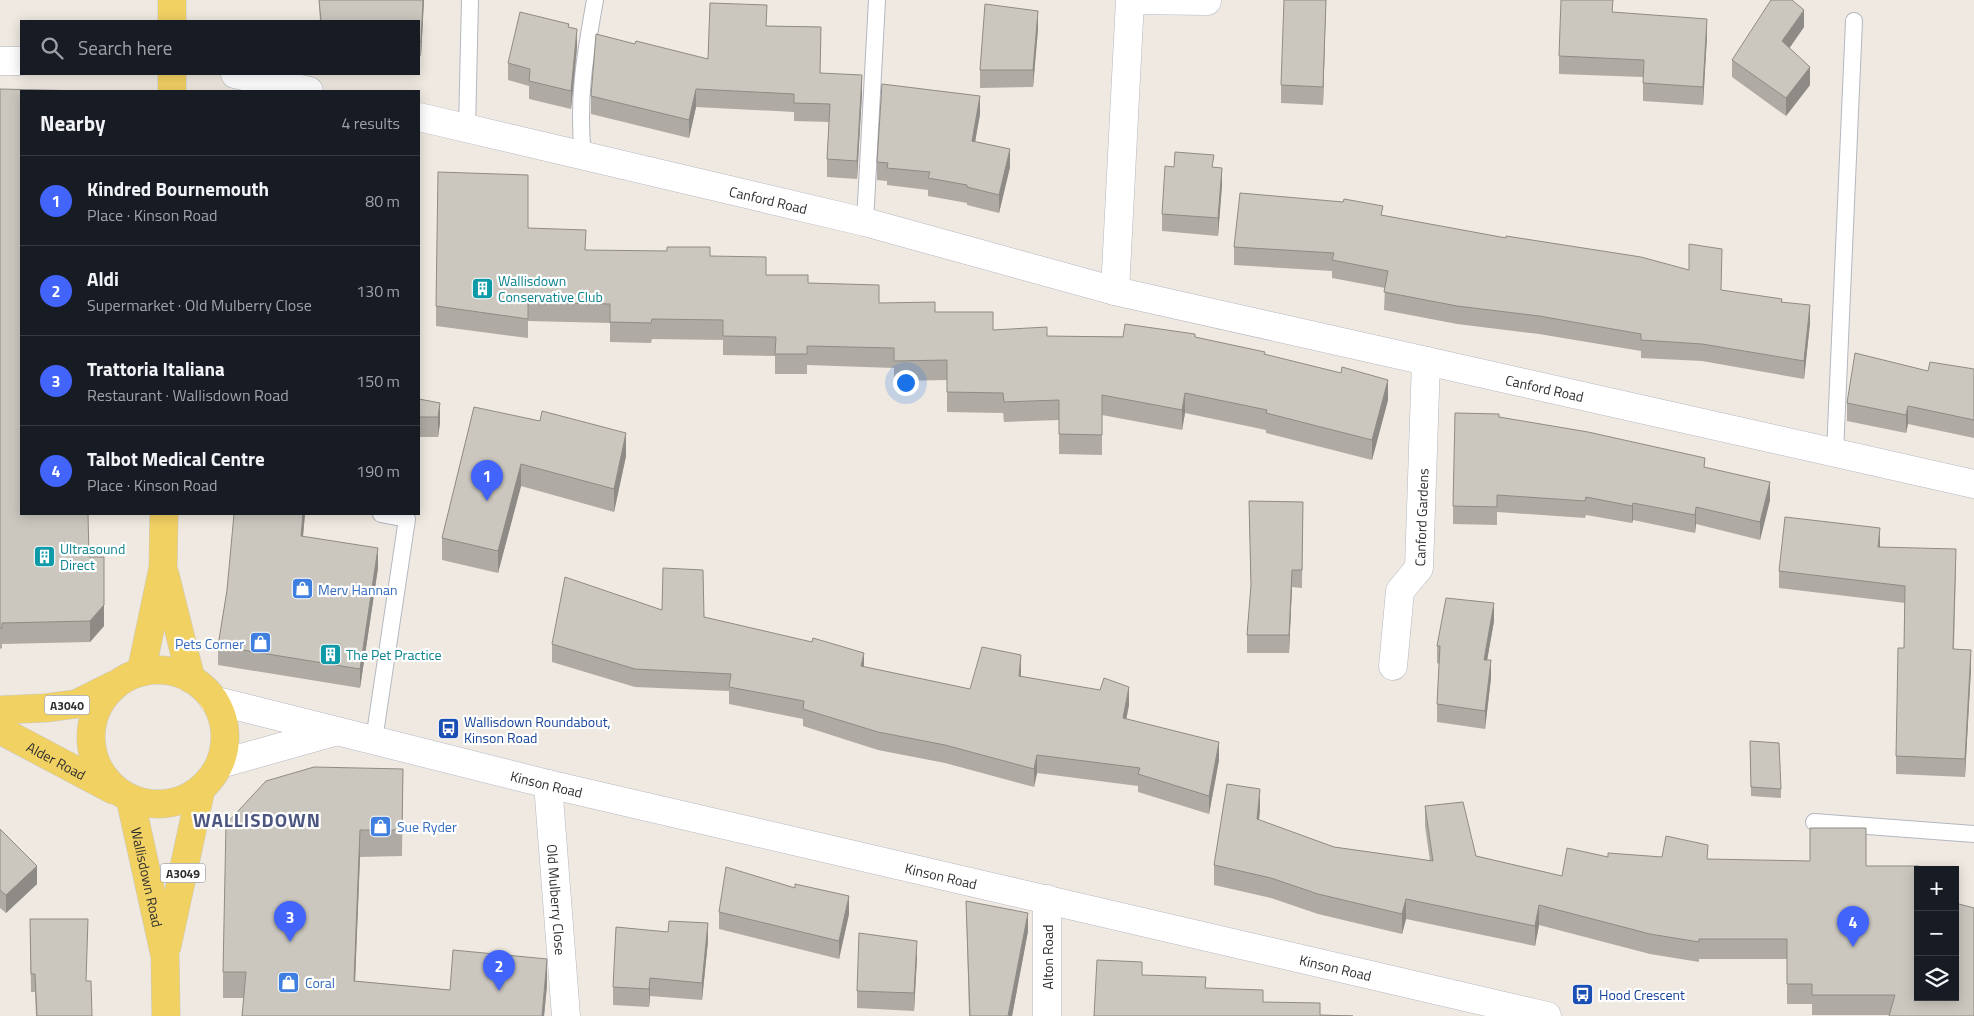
<!DOCTYPE html>
<html lang="en">
<head>
<meta charset="utf-8">
<style>
  :root { --surface:#171b24; --page:#20242c; --text:#f1f3f6; --muted:#9ea1a6; --line:#363941; --accent:#4264fb }
  body { margin:0; font-family:"Titillium Web",sans-serif; background:var(--page); color:var(--text) }
  .controls { position:absolute; right:15px; bottom:15px; display:grid; overflow:hidden; border-radius:0px; box-shadow:0 2px 12px #0003 }
  .controls button { width:45px; height:45px; display:grid; place-items:center; padding:0; border:0; border-bottom:1px solid var(--line); background:var(--surface); color:var(--text); font:25px sans-serif }
  .you { position:absolute; left:905px; top:382px; width:18px; height:18px; margin:-12px; border:4px solid #fff; border-radius:50%; background:#1a73e8; box-shadow:0 0 0 8px #1a73e833 }
  .badge { display:grid; place-items:center; width:32px; height:32px; border-radius:50%; background:var(--accent); color:#fff; font-size:16px; font-weight:700 }
  .pin { position:absolute; translate:-50% -41px; filter:drop-shadow(0 1px 2px #0008) }
  .pin::after { content:''; position:absolute; top:26px; width:18px; height:15px; background:inherit; clip-path:polygon(0 0,100% 0,50% 100%) }
  .list { margin:0; padding:0; list-style:none }
  h2 { display:flex; justify-content:space-between; align-items:center; height:65px; margin:0; padding:0 20px; font-size:21px }
  h2 small { font-size:16px; font-weight:400; color:var(--muted) }
  .list li { display:grid; grid-template-columns:32px 1fr auto; gap:15px; align-items:center; box-sizing:border-box; height:90px; padding:0 20px; border-top:1px solid var(--line) }
  .list b { display:block; font-size:19px; white-space:nowrap }
  .list p { margin:0; font-size:16px; white-space:nowrap; color:var(--muted) }
  .list em { font-size:16px; font-style:normal; color:var(--muted) }
  .icon { flex:none; width:28px; height:28px; fill:none; stroke:currentColor; stroke-width:2; stroke-linecap:round; stroke-linejoin:round }
  .map { position:relative; flex:none; width:1974px; height:1016px; overflow:hidden }
  .search { position:absolute; background:var(--surface); box-shadow:0 2px 12px #0003; left:20px; top:20px; width:400px; height:55px; display:flex; align-items:center; gap:12px; box-sizing:border-box; padding:0 18px; border-radius:0px; color:var(--muted); font-size:19px }
  .panel { position:absolute; background:var(--surface); box-shadow:0 2px 12px #0003; left:20px; top:90px; width:400px; height:425px; border-radius:0px }
  .map>svg:first-child { display:block }
  .lines { fill:none; stroke-linecap:round; stroke-linejoin:round }
  .lane-casing { stroke:#b4b7c1; stroke-width:18 }
  .street-casing { stroke:#b4b7c1; stroke-width:29 }
  .secondary-casing { stroke:#b4b7c1; stroke-width:29 }
  .primary-casing { stroke:#c9c9c9; stroke-width:29 }
  .lane { stroke:#fff; stroke-width:16 }
  .street { stroke:#fff; stroke-width:28 }
  .secondary { stroke:#fff; stroke-width:28 }
  .primary { stroke:#f2d163; stroke-width:28 }
  .wall { fill:#afaba4 }
  .shaded-wall { fill:#8e8b86 }
  .building { fill:#cbc7bf; stroke:#8e8b86 }
  .labels { text-anchor:middle; dominant-baseline:central; stroke-width:4.5; stroke-linejoin:round; paint-order:stroke }
  .shield { fill:#fff; stroke:#6d6d6d; stroke-width:1 }
  .shield-label { font-size:12px; font-weight:bold; fill:#2e2e2e }
  .street-label { font-size:14px; fill:#2e2e2e; stroke:#fff }
  .culture-label { font-size:14px; fill:#0d838f; stroke:#fff; text-anchor:start }
  .shop-label { font-size:14px; fill:#366cbe; stroke:#fff; text-anchor:start }
  .transit-label { font-size:14px; fill:#164399; stroke:#fff; text-anchor:start }
  .district-label { font-size:19px; font-weight:bold; letter-spacing:1px; fill:#4d5680; stroke:#fff }
</style>
</head>
<body>
<div class="map">
<svg width="1974" height="1016" viewBox="0 0 1974 1016">
  <rect width="100%" height="100%" fill="#efe9e1"/>
  <g class="lines">
    <defs>
      <g id="lane">
        <polyline points="467,128 470,0"/>
        <path d="M583 156C577 98 585 56 595 0"/>
        <polyline points="865,222 877,0"/>
        <polyline points="1835,453 1854,21"/>
        <polyline points="374,740 407,519 381,514"/>
        <polyline points="1814,822 1974,834"/>
      </g>
      <g id="street">
        <polyline points="0,61 21,61"/>
        <polyline points="235,74 309,91"/>
        <path id="s1" d="M419 117 865 222 1115 291 1974 484"/>
        <polyline points="1115,291 1130,0 1207,1"/>
        <path id="s2" d="M1393 666 1400 591 1419 568 1426 361"/>
        <path id="s3" d="M548 784 566 1016"/>
        <polyline points="1047,899 1047,1016"/>
      </g>
      <g id="secondary">
        <path id="s4" d="M213 700 548 784 1547 1016"/>
        <polyline points="220,764 334,732"/>
      </g>
      <g id="primary">
        <polyline points="172,21 172,0"/>
        <polyline points="172,91 172,74"/>
        <polyline points="165,575 191,679"/>
        <circle cx="158" cy="737" r="67"/>
        <polyline points="141,672 163,568 164,514"/>
        <polyline points="0,710 45,708 76,704 114,685"/>
        <path id="s5" d="M0 730 113 790"/>
        <path id="s6" d="M130 798 165 956 166 1016"/>
        <polyline points="167,946 201,789"/>
      </g>
    </defs>
    <use href="#lane" class="lane-casing"/>
    <use href="#street" class="street-casing"/>
    <use href="#secondary" class="secondary-casing"/>
    <use href="#primary" class="primary-casing"/>
    <use href="#lane" class="lane"/>
    <use href="#street" class="street"/>
    <use href="#secondary" class="secondary"/>
    <use href="#primary" class="primary"/>
  </g>
  <g class="wall">
    <polygon points="319,0 424,0 421,56 419,56 419,21 320,21"/>
    <polygon points="1326,0 1323,105 1281,103 1281,85"/>
    <polygon points="1613,12 1707,36 1703,105 1643,101 1643,77 1559,74 1559,56"/>
    <polygon points="767,26 821,27 820,73 862,93 857,179 827,177 827,159 829,122 794,121 794,112 696,107 689,138 591,114 591,96 708,59"/>
    <polygon points="569,27 577,47 571,109 529,99 529,86 508,80 508,63"/>
    <polygon points="1804,27 1789,48 1810,85 1786,116 1732,77 1732,60"/>
    <polygon points="1038,29 1033,87 980,88 980,70"/>
    <polygon points="0,89 89,557 104,626 90,642 2,644 2,648 0,649"/>
    <polygon points="980,114 975,142 1010,167 999,213 967,205 967,203 928,196 928,190 887,185 887,181 877,180 877,162"/>
    <polygon points="1174,167 1214,167 1222,185 1218,236 1162,231 1162,214"/>
    <polygon points="1383,215 1721,290 1782,302 1810,323 1804,379 1702,361 1641,358 1641,351 1539,334 1457,324 1384,310 1385,288 1332,278 1332,271 1234,265 1234,247"/>
    <polygon points="528,228 586,250 710,256 766,275 808,283 879,303 935,312 993,330 1047,336 1195,337 1265,354 1388,400 1372,460 1266,433 1266,430 1185,413 1182,430 1102,415 1102,455 1059,454 1059,420 1004,422 1003,413 947,412 947,380 894,381 894,368 807,365 807,374 775,374 775,356 723,355 723,340 652,339 651,343 610,342 610,323 528,321 528,338 436,326 436,306"/>
    <polygon points="1974,369 1974,438 1908,424 1906,433 1847,421 1847,403 1928,371"/>
    <polygon points="419,399 440,403 440,423 438,437 419,437"/>
    <polygon points="474,407 626,456 614,512 521,486 498,573 442,560 442,538"/>
    <polygon points="1499,417 1705,467 1770,500 1760,540 1696,524 1695,533 1633,520 1632,523 1586,515 1585,518 1497,512 1497,525 1453,524 1453,506"/>
    <polygon points="1249,501 1303,502 1302,588 1292,587 1289,653 1247,653 1247,635 1251,589"/>
    <polygon points="305,514 303,537 378,568 360,688 218,665 218,646 227,590"/>
    <polygon points="1880,548 1956,567 1954,649 1971,668 1965,777 1896,774 1896,756 1904,648 1905,603 1779,588 1779,571"/>
    <polygon points="662,610 704,617 864,667 970,689 1021,673 1021,676 1129,705 1126,719 1219,760 1209,814 1138,792 1138,786 1037,773 1034,787 945,763 878,750 803,726 803,719 729,704 729,691 635,687 552,662 552,644"/>
    <polygon points="1494,621 1487,660 1491,678 1485,729 1437,722 1437,704 1439,664 1437,663 1437,646"/>
    <polygon points="1750,741 1781,789 1781,798 1751,796"/>
    <polygon points="403,769 402,856 360,857 355,981 450,990 547,985 544,1016 242,1016 244,998 223,998 223,972"/>
    <polygon points="1425,806 1476,856 1562,876 1608,857 1662,857 1866,866 1918,997 1889,1015 1812,1015 1812,1004 1787,1004 1787,959 1699,959 1699,962 1650,954 1539,925 1535,946 1406,919 1402,934 1318,914 1271,898 1214,885 1214,865 1260,809 1259,820 1334,847 1430,861 1425,826"/>
    <polygon points="0,829 37,884 6,913 0,908"/>
    <polygon points="966,901 1028,931 1012,1016 969,1016"/>
    <polygon points="719,912 849,914 839,959 719,929"/>
    <polygon points="668,932 708,941 702,1000 650,996 649,1007 613,1005 613,987"/>
    <polygon points="30,937 87,981 92,1016 36,1016 35,992 31,992"/>
    <polygon points="917,958 914,1011 857,1008 857,991"/>
  </g>
  <g class="shaded-wall">
    <polygon points="423,0 424,0 421,56 421,42"/>
    <polygon points="1326,0 1323,105 1323,87"/>
    <polygon points="1804,10 1804,27 1782,59 1782,41"/>
    <polygon points="1038,11 1038,29 1033,87 1033,70"/>
    <polygon points="1707,19 1707,36 1703,105 1703,87"/>
    <polygon points="577,29 577,47 571,109 571,91"/>
    <polygon points="1810,67 1810,85 1786,116 1786,98"/>
    <polygon points="862,75 862,93 857,179 857,161"/>
    <polygon points="696,89 696,107 689,138 689,120"/>
    <polygon points="980,96 980,114 972,159 972,141"/>
    <polygon points="1010,149 1010,167 999,213 999,195"/>
    <polygon points="1222,168 1222,185 1218,236 1218,218"/>
    <polygon points="1810,305 1810,323 1804,379 1804,361"/>
    <polygon points="1388,380 1388,400 1372,460 1372,440"/>
    <polygon points="1185,393 1185,413 1182,430 1182,410"/>
    <polygon points="440,403 440,423 438,437 438,417"/>
    <polygon points="1908,406 1908,424 1906,433 1906,415"/>
    <polygon points="626,433 626,456 614,512 614,489"/>
    <polygon points="521,464 521,486 498,573 498,551"/>
    <polygon points="1770,482 1770,500 1760,540 1760,522"/>
    <polygon points="1633,503 1633,520 1632,523 1632,506"/>
    <polygon points="1696,507 1696,524 1695,533 1695,515"/>
    <polygon points="303,514 305,514 301,556 301,536"/>
    <polygon points="1880,528 1880,546 1878,565 1878,547"/>
    <polygon points="378,548 378,568 360,688 360,669"/>
    <polygon points="1292,570 1292,587 1289,653 1289,635"/>
    <polygon points="104,578 104,626 90,642 90,621"/>
    <polygon points="1494,603 1494,621 1484,678 1484,660"/>
    <polygon points="1971,650 1971,668 1965,777 1965,759"/>
    <polygon points="864,653 864,671 861,666"/>
    <polygon points="1021,655 1021,673 1019,694 1019,676"/>
    <polygon points="1491,660 1491,678 1485,729 1485,711"/>
    <polygon points="1129,687 1129,705 1123,736 1123,718"/>
    <polygon points="1219,742 1219,760 1209,814 1209,796"/>
    <polygon points="1037,755 1037,773 1034,787 1034,769"/>
    <polygon points="1260,789 1260,809 1257,839 1257,819"/>
    <polygon points="360,830 360,857 354,1008 354,981"/>
    <polygon points="37,866 37,884 6,913 6,895"/>
    <polygon points="849,896 849,914 839,959 839,941"/>
    <polygon points="1406,899 1406,919 1402,934 1402,914"/>
    <polygon points="1539,905 1539,925 1535,946 1535,926"/>
    <polygon points="1028,913 1028,931 1012,1016 1008,1016"/>
    <polygon points="708,923 708,941 702,1000 702,983"/>
    <polygon points="917,941 917,958 914,1011 914,993"/>
    <polygon points="547,959 547,985 544,1016 542,1016"/>
    <polygon points="650,978 650,996 649,1007 649,989"/>
  </g>
  <g class="building">
    <polygon points="319,0 423,0 421,42 419,42 419,21 321,21"/>
    <polygon points="1284,0 1326,0 1323,87 1281,85"/>
    <polygon points="1561,0 1613,0 1612,12 1707,19 1703,87 1643,83 1644,60 1559,56"/>
    <polygon points="1771,0 1792,0 1804,10 1782,41 1810,67 1786,98 1732,60"/>
    <polygon points="710,3 767,5 766,26 821,27 820,73 862,75 857,161 827,159 830,104 794,103 794,94 696,89 689,120 591,96 596,34 635,44 636,41 708,59"/>
    <polygon points="985,4 1038,11 1033,70 980,70"/>
    <polygon points="520,12 569,24 568,27 577,29 571,91 529,81 530,69 508,63"/>
    <polygon points="882,84 980,96 972,141 1010,149 999,195 967,187 967,185 928,178 930,172 887,168 888,163 877,162"/>
    <polygon points="0,89 84,91 21,91 21,514 88,514 89,557 104,557 104,605 90,621 2,623 2,628 0,628"/>
    <polygon points="1175,152 1214,155 1212,167 1222,168 1218,218 1162,214 1165,166 1174,167"/>
    <polygon points="438,172 528,175 528,228 586,230 585,250 667,251 667,247 710,247 710,256 766,257 766,275 808,275 808,283 879,285 879,303 935,302 935,312 993,312 993,330 1047,327 1047,336 1123,337 1125,324 1195,334 1195,337 1265,352 1264,354 1341,373 1342,367 1388,380 1372,440 1266,413 1267,410 1185,393 1182,410 1102,395 1102,435 1059,434 1059,400 1004,402 1003,393 947,392 947,360 894,361 894,348 807,346 807,354 775,354 776,337 723,336 723,320 652,319 651,323 610,322 610,304 528,302 528,319 436,306"/>
    <polygon points="1240,193 1343,202 1344,199 1383,206 1381,215 1506,238 1506,236 1641,257 1689,270 1689,244 1722,249 1721,290 1782,299 1781,302 1810,305 1804,361 1702,344 1641,340 1641,334 1539,316 1457,306 1384,292 1388,271 1332,260 1334,253 1234,247"/>
    <polygon points="1855,353 1928,371 1930,362 1974,369 1974,420 1908,406 1906,415 1847,403"/>
    <polygon points="419,399 440,403 438,417 419,417"/>
    <polygon points="474,407 540,421 542,411 626,433 614,489 521,464 498,551 442,538"/>
    <polygon points="1455,413 1499,414 1499,417 1588,432 1705,458 1704,467 1770,482 1760,522 1696,507 1695,515 1633,503 1632,506 1586,497 1585,501 1497,495 1497,507 1453,506"/>
    <polygon points="1249,501 1303,502 1302,570 1292,570 1289,635 1247,635 1251,585"/>
    <polygon points="234,514 303,514 301,536 378,548 360,669 218,646 227,590"/>
    <polygon points="1785,517 1880,528 1878,547 1956,549 1953,649 1971,650 1965,759 1896,756 1898,648 1904,648 1905,586 1779,571"/>
    <polygon points="663,568 703,570 704,617 812,642 813,638 864,653 861,666 970,689 982,647 1021,655 1019,676 1100,690 1104,678 1129,687 1123,718 1219,742 1209,796 1138,774 1140,768 1037,755 1034,769 945,745 878,732 803,709 804,701 729,687 731,674 635,669 552,644 565,577 662,610"/>
    <polygon points="1446,598 1494,603 1484,660 1491,660 1485,711 1437,704 1440,646 1437,646"/>
    <polygon points="1750,741 1779,743 1781,789 1751,787"/>
    <polygon points="314,767 403,769 402,830 360,830 354,981 450,990 453,950 547,959 542,1016 242,1016 246,972 223,972 226,824 266,781"/>
    <polygon points="1227,784 1260,789 1257,819 1334,847 1433,861 1425,806 1463,802 1476,856 1562,876 1567,848 1608,857 1608,853 1662,857 1666,836 1708,845 1707,859 1810,861 1810,828 1866,828 1866,866 1919,866 1919,870 1918,870 1918,997 1955,997 1955,903 1974,908 1974,1016 1889,1016 1895,995 1812,995 1812,984 1787,984 1787,939 1699,939 1699,942 1650,934 1539,905 1535,926 1406,899 1402,914 1318,894 1271,878 1214,865"/>
    <polygon points="0,829 37,866 6,895 0,890"/>
    <polygon points="726,867 795,888 795,884 849,896 839,941 719,912"/>
    <polygon points="966,901 1028,913 1008,1016 970,1016"/>
    <polygon points="30,919 88,919 86,981 91,981 92,1016 37,1016 35,974 31,974"/>
    <polygon points="669,921 708,923 702,983 650,978 649,989 613,987 616,927 668,932"/>
    <polygon points="859,933 917,941 914,993 857,991"/>
    <polygon points="1097,960 1142,962 1142,975 1206,977 1205,988 1263,990 1263,1002 1320,1003 1320,1015 1353,1016 1094,1016"/>
  </g>
  <defs>
    <symbol id="building-square" viewBox="-11 -11 22 22"><rect x="-9" y="-9" width="18" height="18" rx="4" fill="#0f9aa8" stroke="#fff"/><path d="M-4-6H4V6H1V3H-1V6H-4ZM-2.5-4.3h1.7v1.8h-1.7ZM.8-4.3h1.7v1.8H.8ZM-2.5-1h1.7V.8h-1.7ZM.8-1h1.7V.8H.8Z" fill="#fff"/></symbol>
    <symbol id="shop-square" viewBox="-11 -11 22 22"><rect x="-9" y="-9" width="18" height="18" rx="4" fill="#3f7fe0" stroke="#fff"/><path d="M-5-2.5h2.3a2.7 3.5 0 0 1 5.4 0H5L5.5 6h-11ZM-1.5-2.5h3a1.5 2.3 0 0 0-3 0Z" fill="#fff"/></symbol>
    <symbol id="bus-square" viewBox="-11 -11 22 22"><rect x="-9" y="-9" width="18" height="18" rx="4" fill="#1a4fb4" stroke="#fff"/><path d="M-5-6H5V4H4V6H2V4H-2V6H-4V4H-5ZM-3.5-4V0h7V-4ZM-3.5 1.2v1.5H-2V1.2ZM2 1.2v1.5H3.5V1.2Z" fill="#fff"/></symbol>
  </defs>
  <g fill-rule="evenodd">
    <use href="#building-square" x="470" y="276" width="25" height="25"/>
    <use href="#building-square" x="32" y="544" width="25" height="25"/>
    <use href="#shop-square" x="290" y="576" width="25" height="25"/>
    <use href="#shop-square" x="248" y="630" width="25" height="25"/>
    <use href="#building-square" x="318" y="642" width="25" height="25"/>
    <use href="#bus-square" x="436" y="716" width="25" height="25"/>
    <use href="#shop-square" x="368" y="814" width="25" height="25"/>
    <use href="#shop-square" x="276" y="970" width="25" height="25"/>
    <use href="#bus-square" x="1570" y="982" width="25" height="25"/>
  </g>
  <g class="labels">
    <g class="shield">
      <rect x="44.5" y="695.5" width="45" height="19" rx="4"/>
      <rect x="160.5" y="863.5" width="45" height="19" rx="4"/>
    </g>
    <g class="shield-label">
      <text x="67" y="705">A3040</text>
      <text x="183" y="873">A3049</text>
    </g>
    <g class="street-label">
      <text stroke="none"><textPath href="#s1" startOffset="359">Canford Road</textPath></text>
      <text stroke="none"><textPath href="#s1" startOffset="1158">Canford Road</textPath></text>
      <text stroke="none"><textPath href="#s2" startOffset="156">Canford Gardens</textPath></text>
      <text stroke="none"><textPath href="#s5" startOffset="64">Alder Road</textPath></text>
      <text stroke="none"><textPath href="#s4" startOffset="344">Kinson Road</textPath></text>
      <text stroke="none"><textPath href="#s4" startOffset="749">Kinson Road</textPath></text>
      <text stroke="none"><textPath href="#s6" startOffset="81">Wallisdown Road</textPath></text>
      <text stroke="none"><textPath href="#s3" startOffset="116">Old Mulberry Close</textPath></text>
      <text transform="translate(1047 957) rotate(-90)">Alton Road</text>
      <text stroke="none"><textPath href="#s4" startOffset="1154">Kinson Road</textPath></text>
    </g>
    <g class="culture-label">
      <text x="498" y="280">Wallisdown<tspan x="498" dy="16">Conservative Club</tspan></text>
      <text x="60" y="548">Ultrasound<tspan x="60" dy="16">Direct</tspan></text>
      <text x="346" y="654">The Pet Practice</text>
    </g>
    <g class="shop-label">
      <text x="318" y="589">Merv Hannan</text>
      <text x="244" y="643" text-anchor="end">Pets Corner</text>
      <text x="397" y="826">Sue Ryder</text>
      <text x="305" y="982">Coral</text>
    </g>
    <g class="transit-label">
      <text x="464" y="721">Wallisdown Roundabout,<tspan x="464" dy="16">Kinson Road</tspan></text>
      <text x="1599" y="994">Hood Crescent</text>
    </g>
    <g class="district-label">
      <text x="257" y="819">WALLISDOWN</text>
    </g>
  </g>
</svg>
<div class="controls">
<button>+</button>
<button>−</button>
<button><svg class="icon" aria-label="layers" viewBox="0 0 24 24"><path d="M12 4l9 5-9 5-9-5zM3 14l9 5 9-5"/></svg></button>
</div>
<div class="you"></div>
<div class="pin badge" style="left:487px;top:501px">1</div>
<div class="pin badge" style="left:499px;top:991px">2</div>
<div class="pin badge" style="left:290px;top:942px">3</div>
<div class="pin badge" style="left:1853px;top:947px">4</div>
<div class="search"><svg class="icon" aria-label="search" viewBox="0 0 24 24"><circle cx="10" cy="10" r="6"/><path d="M15 15l6 6"/></svg>Search here</div>
<section class="panel">
<h2>Nearby<small>4 results</small></h2>
<ul class="list">
<li><span class="badge">1</span><div><b>Kindred Bournemouth</b><p>Place · Kinson Road</p></div><em>80 m</em></li>
<li><span class="badge">2</span><div><b>Aldi</b><p>Supermarket · Old Mulberry Close</p></div><em>130 m</em></li>
<li><span class="badge">3</span><div><b>Trattoria Italiana</b><p>Restaurant · Wallisdown Road</p></div><em>150 m</em></li>
<li><span class="badge">4</span><div><b>Talbot Medical Centre</b><p>Place · Kinson Road</p></div><em>190 m</em></li>
</ul>
</section>
</div>
</body>
</html>
